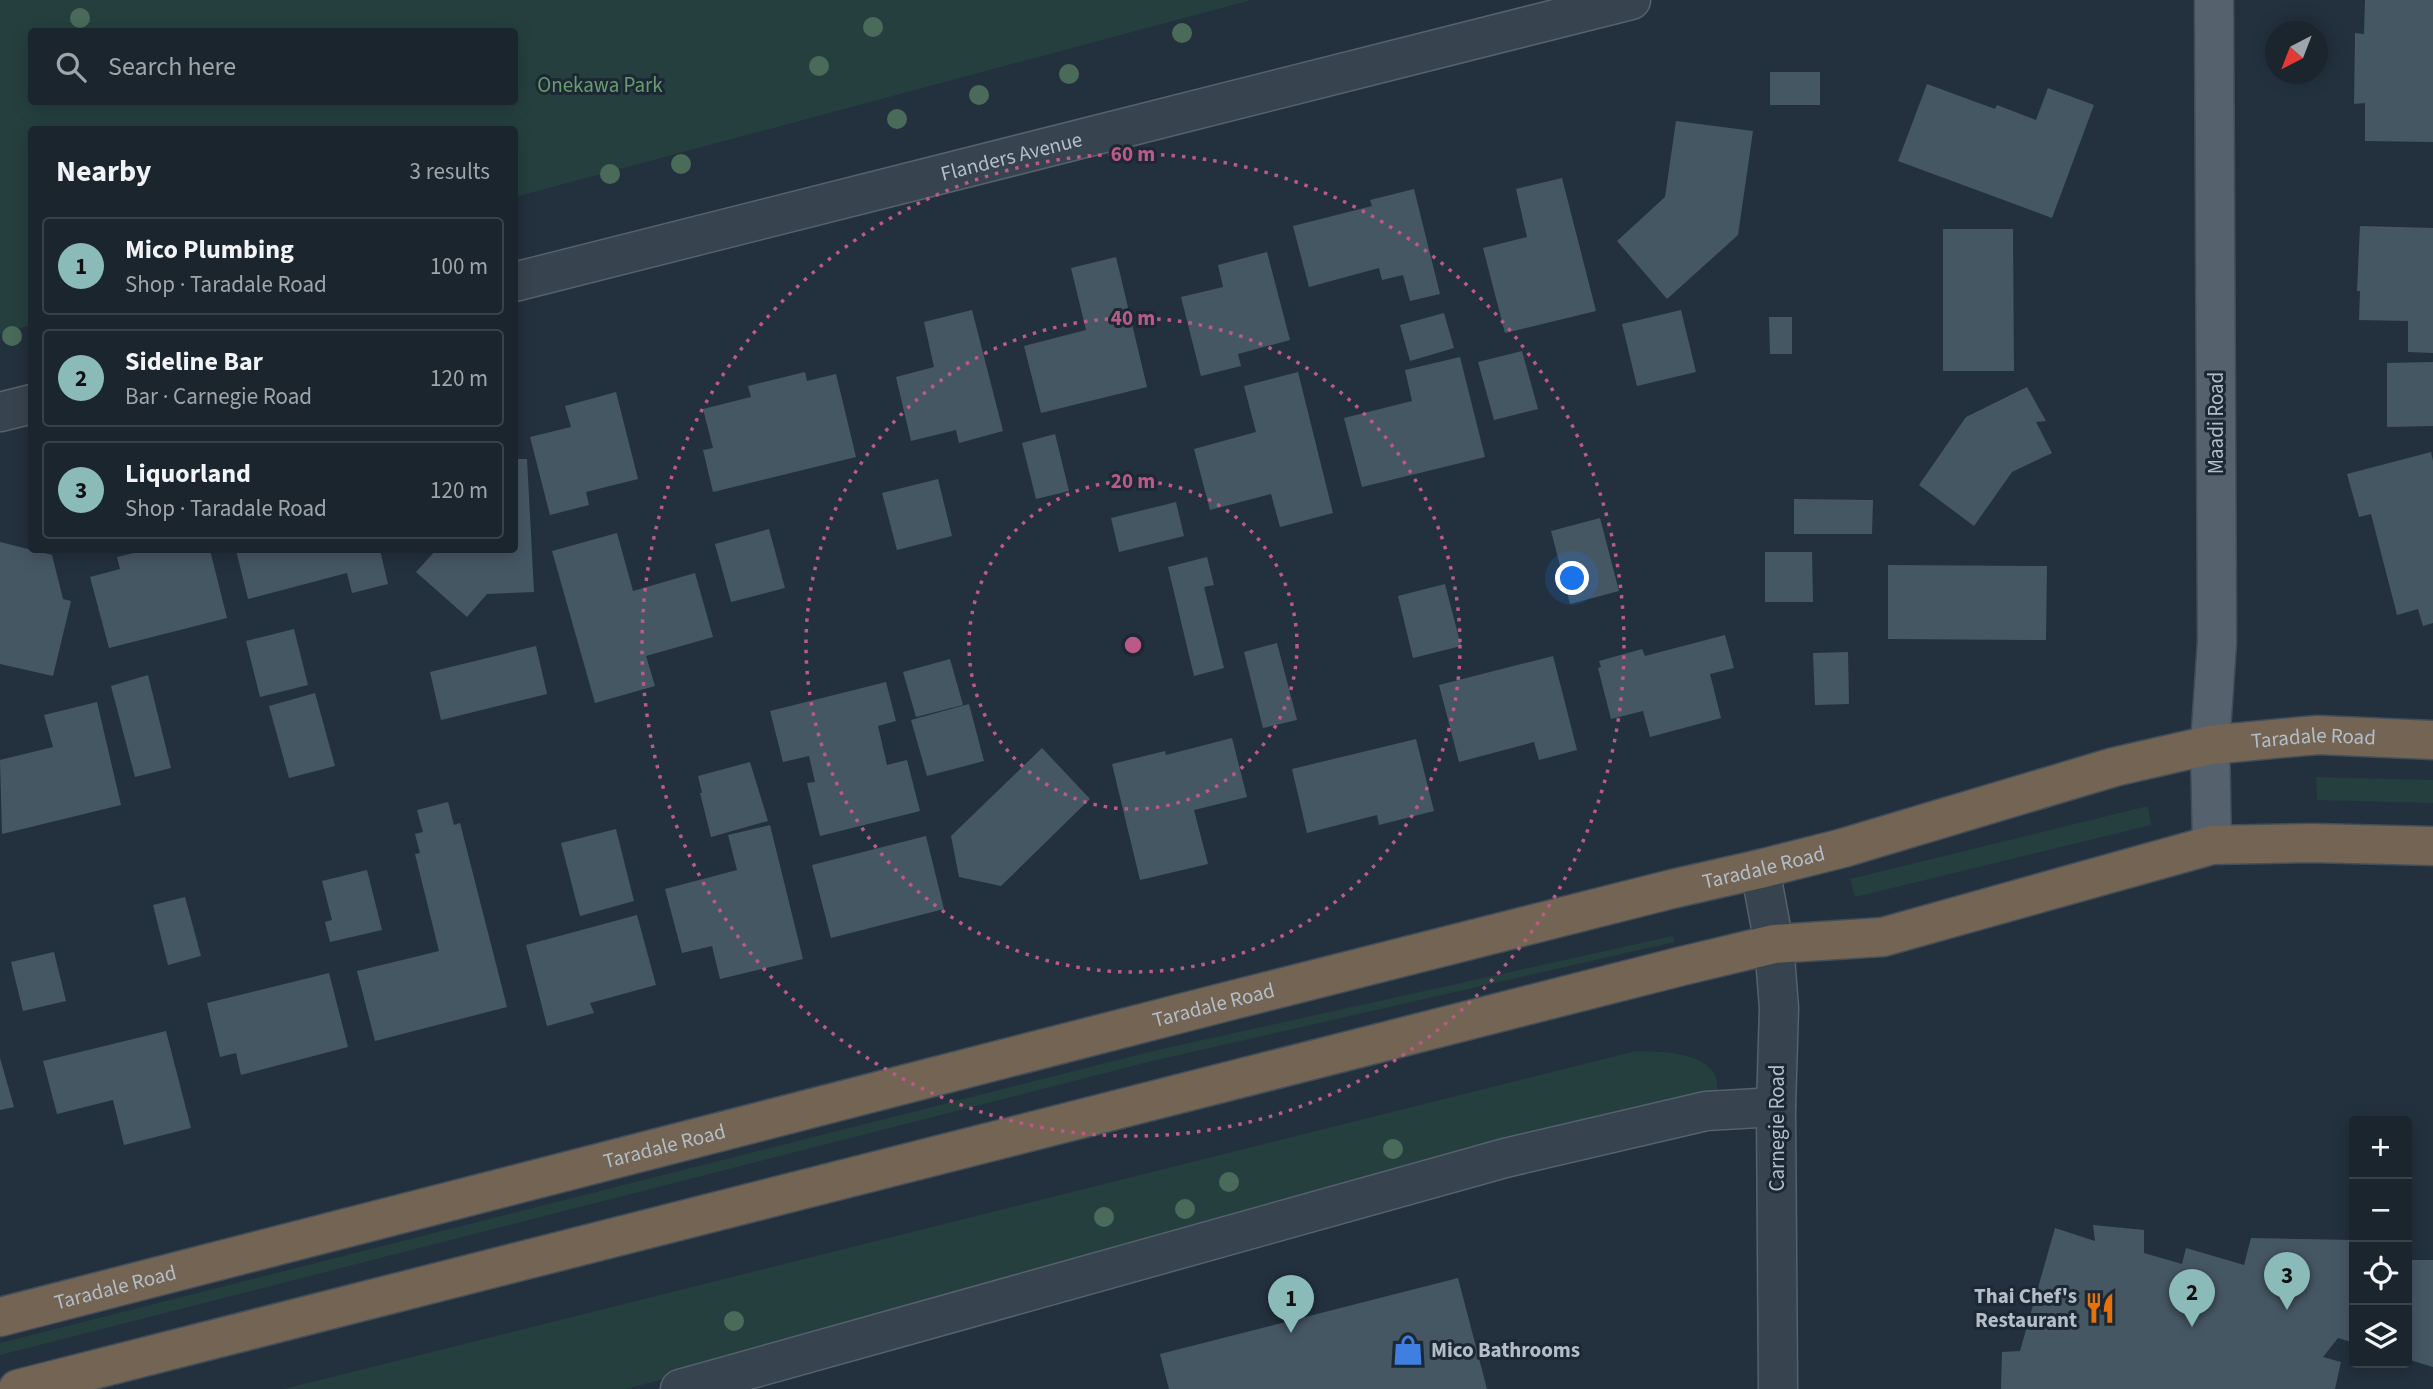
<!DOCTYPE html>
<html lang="en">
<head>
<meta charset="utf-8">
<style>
  :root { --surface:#1a252e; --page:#27313a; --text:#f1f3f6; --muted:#9fa5aa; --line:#38424a; --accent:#8bbbb9 }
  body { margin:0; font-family:"Source Sans 3",sans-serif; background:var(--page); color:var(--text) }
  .controls { position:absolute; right:21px; bottom:21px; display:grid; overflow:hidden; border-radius:7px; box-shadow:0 4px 18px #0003 }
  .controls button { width:63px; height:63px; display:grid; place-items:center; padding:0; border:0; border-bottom:2px solid var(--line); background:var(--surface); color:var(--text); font:35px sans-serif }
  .compass { position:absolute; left:2265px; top:21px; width:63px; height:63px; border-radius:50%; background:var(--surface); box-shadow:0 4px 18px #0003; rotate:222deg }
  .you { position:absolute; left:1573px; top:579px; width:24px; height:24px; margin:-18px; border:5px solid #fff; border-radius:50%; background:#1a73e8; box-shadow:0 0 0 10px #1a73e833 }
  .badge { display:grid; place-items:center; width:46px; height:46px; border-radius:50%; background:var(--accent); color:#111; font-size:23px; font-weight:700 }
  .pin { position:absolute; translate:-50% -58px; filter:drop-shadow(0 2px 4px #0008) }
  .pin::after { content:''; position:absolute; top:37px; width:24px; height:21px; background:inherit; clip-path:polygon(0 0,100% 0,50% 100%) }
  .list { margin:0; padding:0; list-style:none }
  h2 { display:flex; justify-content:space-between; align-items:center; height:91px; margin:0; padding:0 28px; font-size:30px }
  h2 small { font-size:23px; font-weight:400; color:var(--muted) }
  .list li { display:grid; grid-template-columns:46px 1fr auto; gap:21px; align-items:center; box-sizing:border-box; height:98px; margin:0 14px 14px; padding:0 14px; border:2px solid var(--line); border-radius:7px }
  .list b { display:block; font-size:26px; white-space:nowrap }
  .list p { margin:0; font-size:23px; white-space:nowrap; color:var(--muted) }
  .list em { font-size:23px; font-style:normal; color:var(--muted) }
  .icon { flex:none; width:38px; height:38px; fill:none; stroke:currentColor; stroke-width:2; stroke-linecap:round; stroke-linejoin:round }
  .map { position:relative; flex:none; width:2433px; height:1389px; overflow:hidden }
  .search { position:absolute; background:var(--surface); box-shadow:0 4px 18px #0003; left:28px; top:28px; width:490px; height:77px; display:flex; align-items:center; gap:18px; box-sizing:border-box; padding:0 24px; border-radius:7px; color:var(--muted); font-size:26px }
  .panel { position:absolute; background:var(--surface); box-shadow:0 4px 18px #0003; left:28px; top:126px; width:490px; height:427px; border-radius:7px }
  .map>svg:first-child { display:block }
  .green { fill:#253f3f; fill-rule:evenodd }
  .building { fill:#465764 }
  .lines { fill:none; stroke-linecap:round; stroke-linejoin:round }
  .minor-casing { stroke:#55616c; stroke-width:41 }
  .major-casing { stroke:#404c57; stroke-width:41 }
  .highway-casing { stroke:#424e59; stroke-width:41 }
  .minor { stroke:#37434e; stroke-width:38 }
  .major { stroke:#55626e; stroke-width:38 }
  .highway { stroke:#746453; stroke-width:38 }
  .tree { fill:#4a6b59 }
  .ring { fill:none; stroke:#bc5a87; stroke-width:3.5; stroke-dasharray:3.5 7 }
  .labels { text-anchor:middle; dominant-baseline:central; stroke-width:6; stroke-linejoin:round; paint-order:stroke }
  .park-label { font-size:21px; fill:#699b6f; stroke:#1c2833 }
  .street-label { font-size:21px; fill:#b3bec9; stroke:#1c2833 }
  .poi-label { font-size:21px; font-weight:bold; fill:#b3bec9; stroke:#1c2833; text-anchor:end }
  .centre { fill:#bc5a87; stroke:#1c2833; stroke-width:3.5 }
  .ring-label { font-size:21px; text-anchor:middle; font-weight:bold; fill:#bc5a87; stroke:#1c2833; stroke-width:6; stroke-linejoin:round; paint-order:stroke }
</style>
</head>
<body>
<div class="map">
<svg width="2433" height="1389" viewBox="0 0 2433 1389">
  <rect width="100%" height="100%" fill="#23313e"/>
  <g class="green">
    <path d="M0 0H1251L515 197 514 130H32L31 325 0 334ZM32 32H514V102H32Z"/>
    <polygon points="2316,777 2433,780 2433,803 2317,800"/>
    <polygon points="2148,806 2151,825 1855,897 1850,879"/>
    <polygon points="1673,936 1674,942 1148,1062 0,1355 0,1343 1153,1051"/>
    <path d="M1636 1051C1660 1052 1699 1051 1714 1073 1718 1079 1717 1088 1718 1095L1651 1124 625 1389H284Z"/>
  </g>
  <g class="building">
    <polygon points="2365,0 2433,0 2433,142 2365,141 2365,103 2354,104 2355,33 2364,34"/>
    <rect x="1770" y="72" width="50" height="33"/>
    <polygon points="1927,84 1995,109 1997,105 2036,120 2048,88 2094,105 2052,218 1898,161"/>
    <polygon points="1676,121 1753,131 1738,235 1667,299 1617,241 1665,197"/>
    <polygon points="1562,178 1596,311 1505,333 1483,248 1527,237 1516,189"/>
    <polygon points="1414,189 1440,294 1410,301 1403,275 1382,280 1379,268 1309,287 1293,226 1372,206 1370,200"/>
    <polygon points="2360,226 2433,228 2433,353 2408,352 2408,321 2359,320 2360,291 2357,291"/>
    <polygon points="1943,229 2013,229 2014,371 1943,371"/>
    <polygon points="1267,252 1290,340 1238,354 1241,366 1201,376 1181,297 1223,287 1218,265"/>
    <polygon points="1116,257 1147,387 1041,413 1024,346 1086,330 1071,268"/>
    <polygon points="972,310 1003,431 959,443 956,430 911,441 896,377 934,367 924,322"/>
    <polygon points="1681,310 1696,372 1637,386 1622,324"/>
    <polygon points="1444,313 1454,348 1410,361 1400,325"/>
    <polygon points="1769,317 1792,317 1792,354 1770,354"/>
    <polygon points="1522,351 1538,409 1494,420 1478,362"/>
    <polygon points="1460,357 1485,457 1362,487 1344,418 1412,401 1405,370"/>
    <polygon points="2433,362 2433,426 2387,427 2387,363"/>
    <polygon points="805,372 807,381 836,374 856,457 713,492 703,450 713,448 703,409 751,397 748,386"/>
    <polygon points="1298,372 1333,513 1280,527 1271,494 1210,510 1194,449 1256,432 1244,386"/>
    <polygon points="2027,387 2046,421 2036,422 2052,453 2012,472 1974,526 1919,485 1966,417"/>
    <polygon points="616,392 638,479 586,492 589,505 550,515 530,437 571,427 565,406"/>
    <polygon points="1055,434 1069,491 1036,499 1022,443"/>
    <polygon points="2431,452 2433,461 2433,623 2423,626 2418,609 2397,615 2371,514 2359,517 2347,474"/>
    <polygon points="514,459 527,459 534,592 487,594 467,617 416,572 436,550 514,550"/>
    <polygon points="938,479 952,536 897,550 882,493"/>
    <polygon points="1794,499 1873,500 1872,534 1794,534"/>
    <polygon points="1176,502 1184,536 1119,552 1111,518"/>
    <polygon points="1600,518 1619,591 1570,604 1551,531"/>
    <polygon points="769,529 785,588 731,602 715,544"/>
    <polygon points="617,533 633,591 695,573 713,637 646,656 655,686 595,703 552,551"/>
    <polygon points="0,542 52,555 63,599 71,601 53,676 0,664"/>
    <polygon points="146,550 210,550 227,618 109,648 90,577 120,569 117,557"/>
    <polygon points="236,550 380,550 388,584 352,593 347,573 248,599"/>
    <polygon points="1765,552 1812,552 1813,602 1765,602"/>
    <polygon points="1207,557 1214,585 1204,587 1224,668 1194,676 1168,567"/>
    <polygon points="1888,565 2047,566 2046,640 1888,639"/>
    <polygon points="1445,584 1461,646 1413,658 1398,596"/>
    <polygon points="294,629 308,685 260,697 246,641"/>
    <polygon points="1725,635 1734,668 1710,674 1721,718 1650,737 1643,711 1611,719 1598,668 1601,667 1599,661 1642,649 1645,656"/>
    <polygon points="1277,643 1297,720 1263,728 1244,652"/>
    <polygon points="536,646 547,694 441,720 430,672"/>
    <polygon points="1848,652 1849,704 1815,705 1813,653"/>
    <polygon points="1553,656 1577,750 1539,760 1534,742 1459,762 1439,685"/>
    <polygon points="950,659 963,705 916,717 903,672"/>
    <polygon points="148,675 171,768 135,777 111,686"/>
    <polygon points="886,682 896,721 878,726 887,765 907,760 920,811 820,836 807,783 815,782 809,756 783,762 770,711"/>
    <polygon points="315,693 335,766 289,778 269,706"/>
    <polygon points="97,702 121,805 2,834 0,760 53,747 44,715"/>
    <polygon points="969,704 984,761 927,776 911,720"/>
    <polygon points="1232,738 1247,797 1194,810 1208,864 1140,880 1112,764 1165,751 1166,755"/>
    <polygon points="1416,739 1434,811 1379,825 1377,815 1307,833 1292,769"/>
    <polygon points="1042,748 1090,799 1001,886 959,877 951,836"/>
    <polygon points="750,762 768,821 711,837 700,793 702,793 698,776"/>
    <polygon points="448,802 454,825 460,823 507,1007 375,1041 357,971 439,951 415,854 420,853 415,834 423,832 417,810"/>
    <polygon points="770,825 803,959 720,979 712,946 682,953 665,889 737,870 728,835"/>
    <polygon points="616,829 634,901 580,916 561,843"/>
    <polygon points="926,836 944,909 831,938 812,865"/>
    <polygon points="367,870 382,930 330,942 325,922 332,920 322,881"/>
    <polygon points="185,897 201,956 168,965 153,905"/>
    <polygon points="637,915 656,985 590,1003 594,1013 547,1026 526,945"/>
    <polygon points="54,952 66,1001 23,1011 11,962"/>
    <polygon points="329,973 348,1047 241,1075 236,1053 220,1057 207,1003"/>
    <polygon points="166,1031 191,1128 124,1145 113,1100 57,1114 43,1061"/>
    <polygon points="0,1058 14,1107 0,1110"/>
    <polygon points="2093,1225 2144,1230 2144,1253 2182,1264 2186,1248 2244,1265 2251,1238 2354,1240 2354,1343 2338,1338 2323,1357 2341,1362 2335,1389 2001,1389 2002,1352 2020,1351 2055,1228 2095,1241"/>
    <polygon points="2407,1260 2433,1260 2433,1367 2407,1359"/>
    <polygon points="1458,1278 1487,1389 1169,1389 1160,1354"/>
  </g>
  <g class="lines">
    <defs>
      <g id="minor">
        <path id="s1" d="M514 282 1631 0"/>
        <polyline points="0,412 32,404"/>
        <polyline points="1760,869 1774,944 1779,1008 1776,1107 1778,1389"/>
        <polyline points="680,1389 1505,1158 1706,1111 1776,1107"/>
      </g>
      <polyline id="major" points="2212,845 2210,745 2217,642 2214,0"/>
      <g id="highway">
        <path id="s2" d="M0 1317 1221 1003 1672 889 1760 869 1843 848 2114 767 2210 745 2295 737 2318 735 2433 740"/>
        <polyline points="18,1389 1682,966 1774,944 1883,937 2212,845 2312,843 2433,846"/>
      </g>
    </defs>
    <use href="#minor" class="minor-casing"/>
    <use href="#major" class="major-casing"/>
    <use href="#highway" class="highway-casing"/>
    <use href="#minor" class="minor"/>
    <use href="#major" class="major"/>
    <use href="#highway" class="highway"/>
  </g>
  <g class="tree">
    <circle cx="80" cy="18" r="10"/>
    <circle cx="873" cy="27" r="10"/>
    <circle cx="1182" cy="33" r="10"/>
    <circle cx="819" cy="66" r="10"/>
    <circle cx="1069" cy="74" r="10"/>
    <circle cx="979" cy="95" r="10"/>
    <circle cx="897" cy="119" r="10"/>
    <circle cx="681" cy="164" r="10"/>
    <circle cx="610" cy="174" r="10"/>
    <circle cx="12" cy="336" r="10"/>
    <circle cx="1393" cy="1149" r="10"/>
    <circle cx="1229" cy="1182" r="10"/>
    <circle cx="1185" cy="1209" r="10"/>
    <circle cx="1104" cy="1217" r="10"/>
    <circle cx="734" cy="1321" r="10"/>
  </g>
  <g class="ring">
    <circle cx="1133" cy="645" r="164"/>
    <circle cx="1133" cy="645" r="327"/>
    <circle cx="1133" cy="645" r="491"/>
  </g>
  <defs>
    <symbol id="restaurant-bare" viewBox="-9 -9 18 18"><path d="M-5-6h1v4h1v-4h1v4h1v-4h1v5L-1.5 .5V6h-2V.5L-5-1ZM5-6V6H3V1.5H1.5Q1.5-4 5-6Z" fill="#e8710a" stroke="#1c2833" stroke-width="2.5" paint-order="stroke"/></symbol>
    <symbol id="shop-bare" viewBox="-9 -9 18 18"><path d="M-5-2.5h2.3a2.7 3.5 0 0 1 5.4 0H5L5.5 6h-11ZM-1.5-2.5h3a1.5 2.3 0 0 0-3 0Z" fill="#3f7fe0" stroke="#1c2833" stroke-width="2.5" paint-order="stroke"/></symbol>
  </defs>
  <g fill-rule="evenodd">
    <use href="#restaurant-bare" x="2078" y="1286" width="44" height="44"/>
    <use href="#shop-bare" x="1386" y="1328" width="44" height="44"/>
  </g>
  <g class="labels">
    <g class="park-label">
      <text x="600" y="85">Onekawa Park</text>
    </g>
    <g class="street-label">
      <text stroke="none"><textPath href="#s1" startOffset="513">Flanders Avenue</textPath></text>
      <text transform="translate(2216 423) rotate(-90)">Maadi Road</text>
      <text stroke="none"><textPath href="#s2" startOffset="2387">Taradale Road</textPath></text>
      <text stroke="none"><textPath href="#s2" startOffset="1820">Taradale Road</textPath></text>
      <text stroke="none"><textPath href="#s2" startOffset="1253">Taradale Road</textPath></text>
      <text transform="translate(1777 1128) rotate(-90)">Carnegie Road</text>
      <text stroke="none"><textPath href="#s2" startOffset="686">Taradale Road</textPath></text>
      <text stroke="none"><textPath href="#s2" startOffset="119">Taradale Road</textPath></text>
    </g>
    <g class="poi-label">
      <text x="2077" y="1296">Thai Chef's<tspan x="2077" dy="24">Restaurant</tspan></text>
      <text x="1431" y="1350" text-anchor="start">Mico Bathrooms</text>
    </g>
  </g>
  <circle cx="1133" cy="645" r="10" class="centre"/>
  <g class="ring-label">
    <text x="1133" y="161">60 m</text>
    <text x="1133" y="325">40 m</text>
    <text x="1133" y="488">20 m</text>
  </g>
</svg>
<div class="controls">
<button>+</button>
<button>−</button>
<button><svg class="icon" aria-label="locate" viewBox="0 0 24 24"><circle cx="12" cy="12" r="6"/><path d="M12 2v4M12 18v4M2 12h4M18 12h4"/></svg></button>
<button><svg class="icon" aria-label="layers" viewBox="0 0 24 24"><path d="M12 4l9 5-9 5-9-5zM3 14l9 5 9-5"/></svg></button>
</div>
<svg class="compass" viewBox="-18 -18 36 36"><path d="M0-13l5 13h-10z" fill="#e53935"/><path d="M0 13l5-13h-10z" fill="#9fa5aa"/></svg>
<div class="you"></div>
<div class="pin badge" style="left:1291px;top:1333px">1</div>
<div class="pin badge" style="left:2192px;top:1327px">2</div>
<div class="pin badge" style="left:2287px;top:1310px">3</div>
<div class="search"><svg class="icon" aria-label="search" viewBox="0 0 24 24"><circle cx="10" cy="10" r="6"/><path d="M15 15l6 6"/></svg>Search here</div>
<section class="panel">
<h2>Nearby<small>3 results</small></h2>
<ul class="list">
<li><span class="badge">1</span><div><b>Mico Plumbing</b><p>Shop · Taradale Road</p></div><em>100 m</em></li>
<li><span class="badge">2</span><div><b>Sideline Bar</b><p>Bar · Carnegie Road</p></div><em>120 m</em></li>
<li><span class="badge">3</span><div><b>Liquorland</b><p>Shop · Taradale Road</p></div><em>120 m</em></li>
</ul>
</section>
</div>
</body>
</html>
